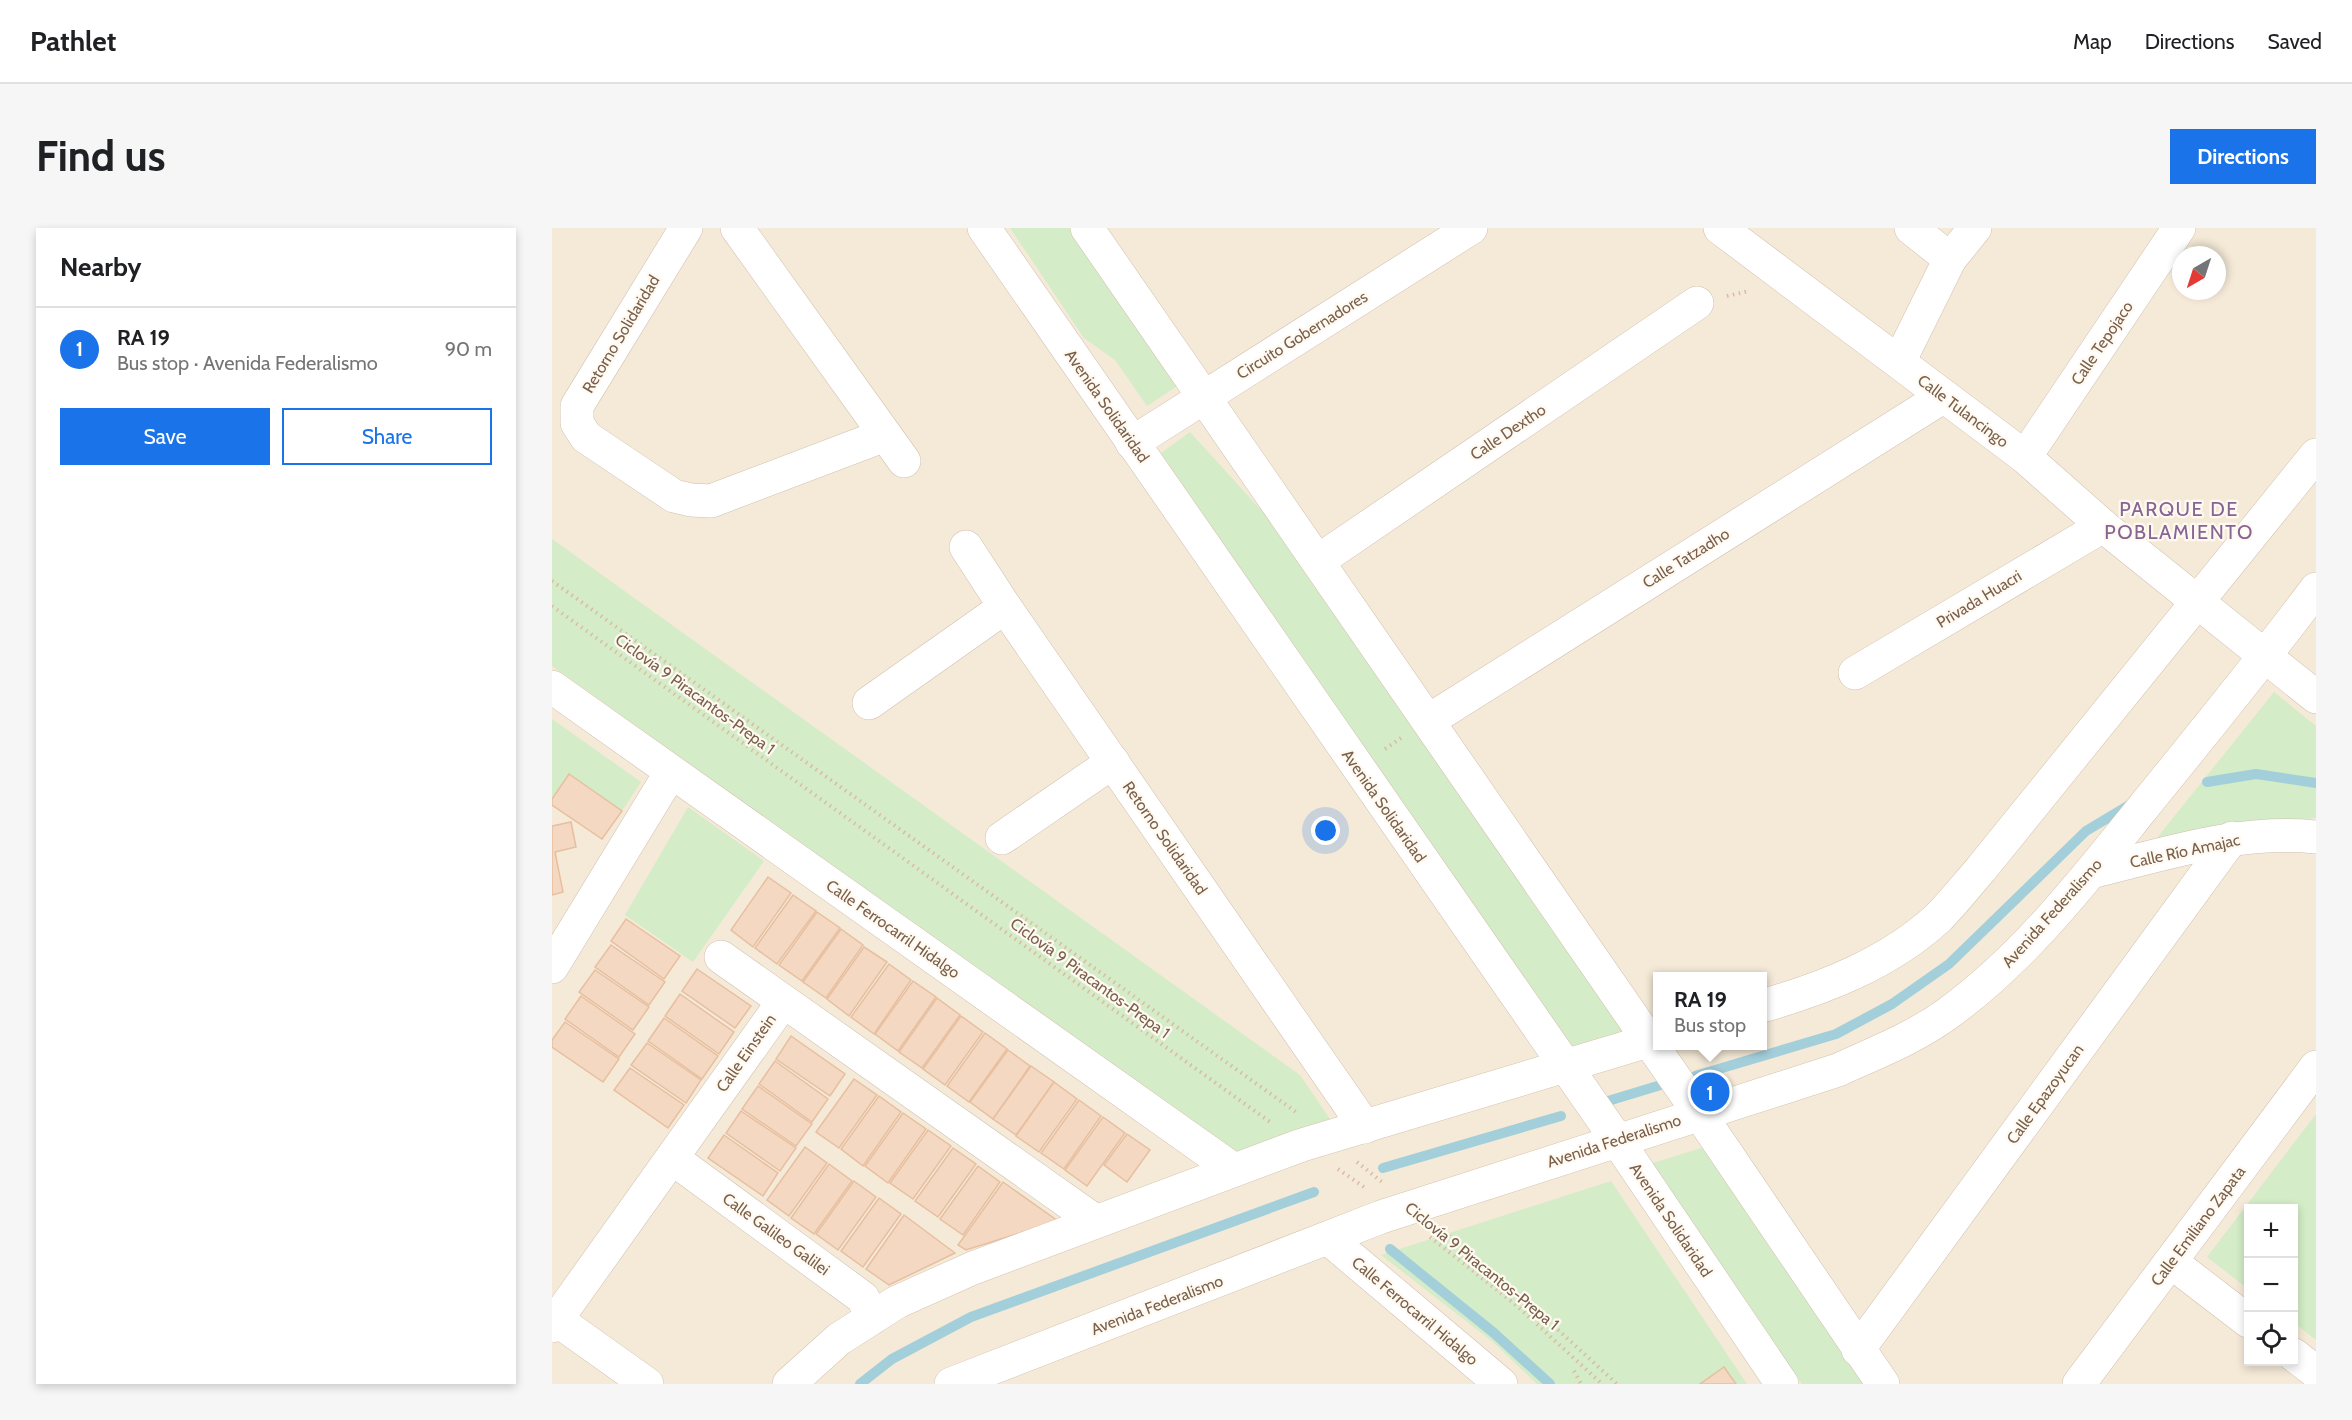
<!DOCTYPE html>
<html lang="en">
<head>
<meta charset="utf-8">
<style>
  :root { --surface:#fff; --page:#f6f6f6; --text:#202124; --muted:#757577; --line:#e0e0e0; --accent:#1a73e8 }
  body { margin:0; font-family:Cabin,sans-serif; background:var(--page); color:var(--text) }
  .controls { position:absolute; right:18px; bottom:18px; display:grid; overflow:hidden; border-radius:0px; box-shadow:0 3px 9px #0003 }
  .controls button { width:54px; height:54px; display:grid; place-items:center; padding:0; border:0; border-bottom:2px solid var(--line); background:var(--surface); color:var(--text); font:30px sans-serif }
  .compass { position:absolute; left:1620px; top:18px; width:54px; height:54px; border-radius:50%; background:var(--surface); box-shadow:0 3px 9px #0003; rotate:219deg }
  .you { position:absolute; left:774px; top:603px; width:21px; height:21px; margin:-15px; border:4px solid #fff; border-radius:50%; background:#1a73e8; box-shadow:0 0 0 9px #1a73e833 }
  .badge { display:grid; place-items:center; width:39px; height:39px; border-radius:50%; background:var(--accent); color:#fff; font-size:20px; font-weight:700 }
  .pin { position:absolute; translate:-50% -50%; border:3px solid #fff; box-shadow:0 2px 6px #0006 }
  .popup { position:absolute; left:1101px; top:744px; width:114px; height:78px; box-sizing:border-box; display:grid; place-content:center; border-radius:0px; background:var(--surface); filter:drop-shadow(0 2px 4px #0005); font-size:20px; white-space:nowrap; color:var(--muted) }
  .popup b { font-size:22px; color:var(--text) }
  .popup::after { content:''; position:absolute; left:50%; top:100%; margin-left:-12px; border:12px solid transparent; border-top-color:var(--surface) }
  .list { margin:0; padding:0; list-style:none }
  h2 { display:flex; justify-content:space-between; align-items:center; height:78px; margin:0; padding:0 24px; font-size:26px }
  h2 small { font-size:20px; font-weight:400; color:var(--muted) }
  .list li { display:grid; grid-template-columns:39px 1fr auto; gap:18px; align-items:center; box-sizing:border-box; height:84px; padding:0 24px; border-top:2px solid var(--line) }
  .list b { display:block; font-size:22px; white-space:nowrap }
  .list p { margin:0; font-size:20px; white-space:nowrap; color:var(--muted) }
  .list em { font-size:20px; font-style:normal; color:var(--muted) }
  .actions { display:flex; gap:12px; padding:18px 24px }
  .actions a { flex:1; padding:14px 0; border:2px solid var(--accent); border-radius:0px; text-align:center; font-size:21px; color:var(--accent) }
  .actions .main { background:var(--accent); color:#fff }
  .icon { flex:none; width:33px; height:33px; fill:none; stroke:currentColor; stroke-width:2; stroke-linecap:round; stroke-linejoin:round }
  .map { position:relative; flex:none; width:1764px; height:1156px; overflow:hidden; border-radius:0px }
  header { display:flex; align-items:center; gap:36px; box-sizing:border-box; height:84px; padding:0 30px; background:var(--surface); border-bottom:2px solid var(--line) }
  header strong { font-size:28px }
  nav { display:flex; gap:33px; margin-inline-start:auto; font-size:21px }
  .intro { display:flex; align-items:center; justify-content:space-between; box-sizing:border-box; height:144px; padding:0 36px }
  h1 { margin:0; font-size:42px }
  .button { padding:15px 27px; border-radius:0px; background:var(--accent); color:#fff; font-size:21px; font-weight:700 }
  main { display:flex; gap:36px; padding:0 36px }
  aside { flex:1; background:var(--surface); border-radius:0px; box-shadow:0 3px 9px #0003 }
  .map>svg:first-child { display:block }
  .residential { fill:#f5ead8; fill-rule:evenodd }
  .green { fill:#d4ecc7 }
  .lines { fill:none; stroke-linecap:round; stroke-linejoin:round }
  .stream { stroke:#a3cfdb; stroke-width:10 }
  .building { fill:#f4d8c1; stroke:#e7bfa0; stroke-width:1.5 }
  .minor-casing { stroke:#d1bfae; stroke-width:34 }
  .tertiary-casing { stroke:#d1bfae; stroke-width:34 }
  .secondary-casing { stroke:#d6c2ae; stroke-width:34 }
  .path { stroke:#dabba3; stroke-width:4; stroke-dasharray:1.5 4.5; stroke-linecap:butt }
  .minor { stroke:#fff; stroke-width:33 }
  .tertiary { stroke:#fff; stroke-width:33 }
  .secondary { stroke:#fff; stroke-width:33 }
  .labels { text-anchor:middle; dominant-baseline:central; stroke-width:4.5; stroke-linejoin:round; paint-order:stroke }
  .street-label { font-size:16px; fill:#7a5f4b; stroke:#fffaf1 }
  .quarter-label { font-size:20px; letter-spacing:1.5px; fill:#886495; stroke:#fffaf1 }
</style>
</head>
<body>
<header>
<strong>Pathlet</strong>
<nav><a>Map</a><a>Directions</a><a>Saved</a></nav>
</header>
<div class="intro"><h1>Find us</h1><a class="button">Directions</a></div>
<main>
<aside>
<h2>Nearby<small></small></h2>
<ul class="list">
<li><span class="badge">1</span><div><b>RA 19</b><p>Bus stop · Avenida Federalismo</p></div><em>90 m</em></li>
</ul>
<div class="actions"><a class="main">Save</a><a>Share</a></div>
</aside>
<div class="map">
<svg width="1764" height="1156" viewBox="0 0 1764 1156">
  <rect width="100%" height="100%" fill="#fdf7ea"/>
  <path class="residential" d="M0 0H1764V1156H0ZM1629 27H1665V63H1629ZM1106 748H1210V818H1106ZM1696 980H1742V1134H1696Z"/>
  <g class="green">
    <polygon points="458,0 520,0 627,157 595,178 563,132 532,110"/>
    <polygon points="638,204 721,295 1074,807 1020,821 609,225"/>
    <polygon points="0,311 748,847 778,891 684,925 0,438"/>
    <polygon points="1722,464 1764,498 1764,590 1694,596 1600,616"/>
    <polygon points="0,491 89,554 70,583 17,546 0,571"/>
    <polygon points="136,579 212,633 141,734 73,687"/>
    <polygon points="1764,886 1764,1112 1742,1095 1742,980 1696,980 1696,1061 1655,1029"/>
    <polygon points="1152,919 1314,1156 1250,1156 1098,936"/>
    <polygon points="1059,953 1195,1156 985,1156 941,1114 829,1027"/>
  </g>
  <g class="lines">
    <g class="stream">
      <polyline points="1655,554 1704,546 1764,555"/>
      <polyline points="1143,848 1284,806 1340,776 1397,736 1534,603 1579,576"/>
      <polyline points="1056,873 1112,856"/>
      <polyline points="831,940 1009,888"/>
      <polyline points="838,1021 942,1105 998,1156"/>
      <polyline points="308,1156 340,1131 419,1089 762,964"/>
    </g>
  </g>
  <g class="building">
    <polygon points="17,546 70,583 50,611 0,577 0,571"/>
    <polygon points="19,594 24,619 3,624 11,664 0,667 0,598"/>
    <polygon points="216,649 239,665 201,719 179,702"/>
    <polygon points="241,667 264,683 225,736 203,720"/>
    <polygon points="265,684 288,700 250,753 227,737"/>
    <polygon points="74,691 128,728 112,751 59,713"/>
    <polygon points="289,701 311,717 274,770 251,754"/>
    <polygon points="59,717 113,754 97,777 43,739"/>
    <polygon points="312,719 335,734 297,788 275,771"/>
    <polygon points="337,736 359,752 322,806 299,789"/>
    <polygon points="145,741 199,778 183,800 130,763"/>
    <polygon points="43,742 97,779 81,802 27,764"/>
    <polygon points="361,753 384,769 346,823 323,806"/>
    <polygon points="128,766 182,804 167,826 113,788"/>
    <polygon points="29,768 83,806 67,829 13,791"/>
    <polygon points="385,770 408,787 370,840 347,824"/>
    <polygon points="409,788 431,804 393,857 371,841"/>
    <polygon points="112,790 166,828 150,851 96,813"/>
    <polygon points="13,794 67,831 51,854 0,819 0,812"/>
    <polygon points="433,805 455,821 417,874 395,858"/>
    <polygon points="239,808 293,846 278,868 224,831"/>
    <polygon points="95,815 149,852 134,875 79,837"/>
    <polygon points="456,822 478,838 441,891 418,874"/>
    <polygon points="223,833 276,871 260,894 207,856"/>
    <polygon points="479,838 502,854 464,907 441,891"/>
    <polygon points="78,840 132,877 116,900 62,862"/>
    <polygon points="302,851 325,867 287,920 264,904"/>
    <polygon points="502,854 525,871 487,924 464,908"/>
    <polygon points="206,858 260,896 244,918 190,881"/>
    <polygon points="327,868 349,884 311,938 289,921"/>
    <polygon points="527,872 549,888 512,941 489,925"/>
    <polygon points="189,883 244,920 228,943 174,905"/>
    <polygon points="351,885 374,901 336,955 313,938"/>
    <polygon points="551,889 573,905 535,958 513,942"/>
    <polygon points="376,902 399,918 361,971 338,955"/>
    <polygon points="575,906 598,922 575,954 552,937"/>
    <polygon points="172,907 226,945 211,968 156,930"/>
    <polygon points="253,919 275,935 237,988 215,972"/>
    <polygon points="401,920 424,936 386,989 363,973"/>
    <polygon points="277,936 300,953 262,1006 239,990"/>
    <polygon points="426,938 448,954 411,1007 388,991"/>
    <polygon points="302,953 324,969 286,1022 264,1006"/>
    <polygon points="451,954 506,993 414,1022 406,1017"/>
    <polygon points="327,970 349,986 311,1039 289,1023"/>
    <polygon points="352,987 403,1025 337,1057 314,1041"/>
    <polygon points="1172,1139 1184,1156 1148,1156"/>
  </g>
  <g class="lines">
    <defs>
      <g id="minor">
        <polyline points="134,0 25,178 25,195 34,209 122,268 139,272 159,273 333,207"/>
        <polyline points="185,0 352,233"/>
        <polyline points="1168,0 1473,229 1551,298 1764,469"/>
        <polyline points="1359,0 1398,31"/>
        <polyline points="1347,134 1398,31 1423,0"/>
        <polyline points="580,215 919,0"/>
        <polyline points="1473,229 1627,0"/>
        <polyline points="414,319 453,379 813,899"/>
        <polyline points="766,333 1145,75"/>
        <polyline points="1303,445 1551,298"/>
        <polyline points="0,459 682,942"/>
        <polyline points="317,475 453,379"/>
        <polyline points="876,493 1392,168"/>
        <polyline points="450,610 561,534"/>
        <path d="M1539 644C1613 626 1687 601 1764 609"/>
        <polyline points="169,729 543,993"/>
        <polyline points="0,739 119,544"/>
        <polyline points="120,930 311,1070 320,1090"/>
        <polyline points="777,1011 949,1156"/>
        <polyline points="1619,1034 1696,1093"/>
        <polyline points="5,1092 95,1156"/>
        <polyline points="0,1098 231,774"/>
        <polyline points="1306,1122 1680,610"/>
        <polyline points="1742,1127 1764,1144"/>
        <polyline points="1527,1156 1764,839"/>
      </g>
      <g id="tertiary">
        <polyline points="432,0 1065,912 1230,1156"/>
        <polyline points="535,0 1147,885 1331,1156"/>
      </g>
      <g id="secondary">
        <path d="M1210 778C1273 760 1337 735 1386 690 1401 675 1415 657 1429 641L1764 227"/>
        <polyline points="237,1156 287,1111 345,1074 421,1040 750,917 1106,810"/>
        <path d="M399 1156 829 989 1286 842C1323 825 1362 810 1395 786 1471 731 1530 655 1589 582 1648 509 1708 436 1764 361"/>
      </g>
    </defs>
    <use href="#minor" class="minor-casing"/>
    <use href="#tertiary" class="tertiary-casing"/>
    <use href="#secondary" class="secondary-casing"/>
    <g class="path">
      <polyline points="1175,68 1197,63"/>
      <polyline points="0,353 744,884"/>
      <polyline points="0,378 718,894"/>
      <polyline points="833,521 849,510"/>
      <polyline points="805,934 830,954"/>
      <polyline points="786,941 812,959"/>
      <polyline points="892,1004 979,1077 1065,1156"/>
      <polyline points="878,1009 964,1077 1050,1156"/>
      <polyline points="1022,1143 1029,1156"/>
    </g>
    <use href="#minor" class="minor"/>
    <use href="#tertiary" class="tertiary"/>
    <use href="#secondary" class="secondary"/>
  </g>
  <g class="labels">
    <g class="street-label">
      <text transform="translate(69 106) rotate(-59)">Retorno Solidaridad</text>
      <text transform="translate(750 107) rotate(-32)">Circuito Gobernadores</text>
      <text transform="translate(1550 115) rotate(-56)">Calle Tepojaco</text>
      <text transform="translate(555 178) rotate(55)">Avenida Solidaridad</text>
      <text transform="translate(1411 183) rotate(37)">Calle Tulancingo</text>
      <text transform="translate(956 204) rotate(-34)">Calle Dextho</text>
      <text transform="translate(1134 330) rotate(-32)">Calle Tatzadho</text>
      <text transform="translate(1427 371) rotate(-31)">Privada Huacri</text>
      <text transform="translate(143 466) rotate(36)">Ciclovía 9 Piracantos-Prepa 1</text>
      <text transform="translate(832 578) rotate(55)">Avenida Solidaridad</text>
      <text transform="translate(613 610) rotate(55)">Retorno Solidaridad</text>
      <text transform="translate(1633 623) rotate(-12)">Calle Río Amajac</text>
      <text transform="translate(1500 685) rotate(-48)">Avenida Federalismo</text>
      <text transform="translate(341 701) rotate(35)">Calle Ferrocarril Hidalgo</text>
      <text transform="translate(538 750) rotate(36)">Ciclovía 9 Piracantos-Prepa 1</text>
      <text transform="translate(194 825) rotate(-55)">Calle Einstein</text>
      <text transform="translate(1493 866) rotate(-54)">Calle Epazoyucan</text>
      <text transform="translate(1062 913) rotate(-18)">Avenida Federalismo</text>
      <text transform="translate(1119 992) rotate(56)">Avenida Solidaridad</text>
      <text transform="translate(1646 998) rotate(-53)">Calle Emiliano Zapata</text>
      <text transform="translate(224 1006) rotate(36)">Calle Galileo Galilei</text>
      <text transform="translate(930 1038) rotate(39)">Ciclovía 9 Piracantos-Prepa 1</text>
      <text transform="translate(605 1077) rotate(-21)">Avenida Federalismo</text>
      <text transform="translate(863 1083) rotate(40)">Calle Ferrocarril Hidalgo</text>
    </g>
    <g class="quarter-label">
      <text x="1627" y="281">PARQUE DE<tspan x="1627" dy="23">POBLAMIENTO</tspan></text>
    </g>
  </g>
</svg>
<div class="controls">
<button>+</button>
<button>−</button>
<button><svg class="icon" aria-label="locate" viewBox="0 0 24 24"><circle cx="12" cy="12" r="6"/><path d="M12 2v4M12 18v4M2 12h4M18 12h4"/></svg></button>
</div>
<svg class="compass" viewBox="-18 -18 36 36"><path d="M0-13l5 13h-10z" fill="#e53935"/><path d="M0 13l5-13h-10z" fill="#757577"/></svg>
<div class="you"></div>
<div class="pin badge" style="left:1158px;top:864px">1</div>
<div class="popup"><b>RA 19</b>Bus stop</div>
</div>
</main>
</body>
</html>
